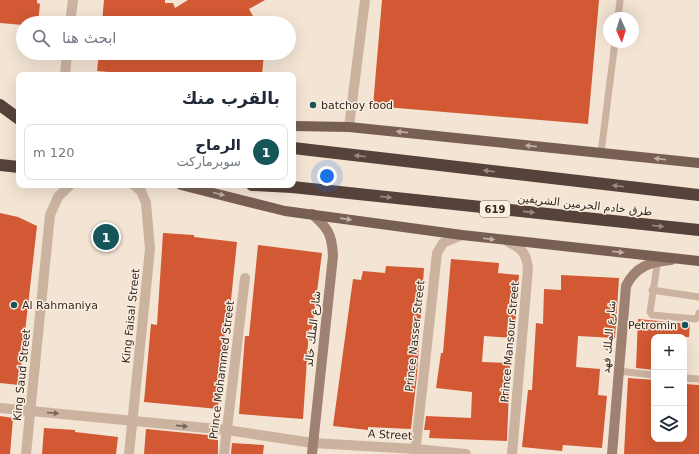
<!DOCTYPE html>
<html lang="ar">
<head>
<meta charset="utf-8">
<style>
  :root { --surface:#fff; --page:#f2f2f3; --text:#1f2937; --muted:#747a83; --line:#e0e1e3; --accent:#165559 }
  body { margin:0; font-family:"DejaVu Sans","Noto Naskh Arabic",sans-serif; background:var(--page); color:var(--text); direction:rtl }
  .controls { position:absolute; right:12px; bottom:12px; display:grid; overflow:hidden; border-radius:8px; box-shadow:0 4px 16px #0002 }
  .controls button { width:36px; height:36px; display:grid; place-items:center; padding:0; border:0; border-bottom:1px solid var(--line); background:var(--surface); color:var(--text); font:20px sans-serif }
  .compass { position:absolute; left:603px; top:12px; width:36px; height:36px; border-radius:50%; background:var(--surface); box-shadow:0 4px 16px #0002; rotate:176deg }
  .you { position:absolute; left:327px; top:176px; width:14px; height:14px; margin:-10px; border:3px solid #fff; border-radius:50%; background:#1a73e8; box-shadow:0 0 0 6px #1a73e833 }
  .badge { display:grid; place-items:center; width:26px; height:26px; border-radius:50%; background:var(--accent); color:#fff; font-size:13px; font-weight:700 }
  .pin { position:absolute; translate:-50% -50%; border:2px solid #fff; box-shadow:0 1px 4px #0006 }
  .list { margin:0; padding:0; list-style:none }
  h2 { display:flex; justify-content:space-between; align-items:center; height:52px; margin:0; padding:0 16px; font-size:17px }
  h2 small { font-size:13px; font-weight:400; color:var(--muted) }
  .list li { display:grid; grid-template-columns:26px 1fr auto; gap:12px; align-items:center; box-sizing:border-box; height:56px; margin:0 8px 8px; padding:0 8px; border:1px solid var(--line); border-radius:8px }
  .list b { display:block; font-size:15px; white-space:nowrap }
  .list p { margin:0; font-size:13px; white-space:nowrap; color:var(--muted) }
  .list em { font-size:13px; font-style:normal; color:var(--muted) }
  .icon { flex:none; width:22px; height:22px; fill:none; stroke:currentColor; stroke-width:2; stroke-linecap:round; stroke-linejoin:round }
  .map { position:relative; flex:none; width:699px; height:454px; overflow:hidden; direction:ltr }
  .search { position:absolute; background:var(--surface); box-shadow:0 4px 16px #0002; left:16px; top:16px; width:280px; height:44px; display:flex; align-items:center; gap:10px; box-sizing:border-box; padding:0 14px; border-radius:22px; color:var(--muted); font-size:15px }
  .panel { position:absolute; background:var(--surface); box-shadow:0 4px 16px #0002; left:16px; top:72px; width:280px; height:116px; border-radius:8px; direction:rtl }
  .map>svg:first-child { display:block }
  .building { fill:#d25933 }
  .lines { fill:none; stroke-linecap:round; stroke-linejoin:round }
  .lane { stroke:#cbb3a0; stroke-width:7 }
  .street { stroke:#cbb3a0; stroke-width:10 }
  .secondary { stroke:#9f8171; stroke-width:10 }
  .primary { stroke:#785f53; stroke-width:10 }
  .highway { stroke:#56423a; stroke-width:12 }
  .oneway { fill:#c0aea1 }
  .oneway2 { fill:#98877c }
  .oneway3 { fill:#78675c }
  .poi-dot { fill:#165559; stroke:#faeee0; stroke-width:1.5 }
  .labels { text-anchor:middle; dominant-baseline:central; stroke-width:3; stroke-linejoin:round; paint-order:stroke }
  .shield { fill:#faeee0; stroke:#6f645c; stroke-width:1 }
  .shield-label { font-size:10px; font-weight:bold; fill:#342924 }
  .poi-label { font-size:11px; fill:#342924; stroke:#faeee0; text-anchor:start }
  .street-label { font-size:11px; fill:#342924; stroke:#faeee0 }
</style>
</head>
<body>
<div class="map">
<svg width="699" height="454" viewBox="0 0 699 454">
  <rect width="100%" height="100%" fill="#f3e4d4"/>
  <g class="building">
    <polygon points="0,0 37,0 37,3 40,4 38,23 23,23 23,25 0,23"/>
    <polygon points="104,0 165,0 165,3 173,3 175,8 188,0 265,0 249,9 257,23 102,23"/>
    <polygon points="382,0 599,0 588,124 373,106"/>
    <polygon points="99,53 264,53 262,75 142,75 97,71"/>
    <polygon points="0,213 18,217 37,226 19,385 0,383"/>
    <polygon points="163,233 194,235 194,237 237,242 229,319 226,318 218,409 144,402 151,324 157,325"/>
    <polygon points="258,245 322,253 312,330 309,329 303,419 239,414 245,336 249,336"/>
    <polygon points="451,259 499,263 498,273 519,275 514,338 484,336 482,362 510,363 507,441 429,438 430,430 424,430 426,416 471,418 472,392 436,388 441,353 443,353"/>
    <polygon points="386,266 424,268 417,375 411,429 368,427 368,430 333,426 353,279 361,280 363,271 385,273"/>
    <polygon points="561,275 619,278 615,338 578,336 576,367 600,369 598,395 607,396 602,448 563,445 562,451 522,447 528,390 532,390 536,323 543,324 544,289 561,290"/>
    <polygon points="638,319 690,324 689,337 654,337 654,370 636,368"/>
    <polygon points="628,378 654,380 654,439 684,439 684,384 699,385 699,454 624,454"/>
    <polygon points="0,416 13,418 10,454 0,454"/>
    <polygon points="44,428 75,430 75,432 118,437 116,454 42,454"/>
    <polygon points="146,429 218,436 218,454 144,454"/>
    <polygon points="232,443 264,445 263,454 231,454"/>
  </g>
  <g class="lines">
    <g class="lane">
      <polyline points="618,18 620,0"/>
      <polyline points="601,153 615,42"/>
      <polyline points="658,259 650,312 652,315 695,319 698,317 699,313"/>
      <polyline points="652,290 699,297"/>
      <polyline points="618,371 654,375"/>
      <polyline points="684,378 699,379"/>
    </g>
    <g class="street">
      <polyline points="70,23 73,0"/>
      <polyline points="65,75 67,53"/>
      <polyline points="349,127 365,0"/>
      <path d="M507 241C521 249 526 251 528 268L512 454"/>
      <polyline points="0,408 227,430 313,443 416,449 466,454"/>
      <polyline points="26,454 50,215 58,197 70,185"/>
      <polyline points="129,454 150,249 146,203 141,191 134,185"/>
      <polyline points="224,454 245,278"/>
      <polyline points="415,454 437,253 443,243 462,235"/>
    </g>
    <g class="secondary">
      <path d="M312 214C328 228 332 234 333 256L312 454"/>
      <path d="M612 454 626 286C636 266 650 262 671 260"/>
    </g>
    <g class="primary">
      <polyline points="293,126 349,127 699,163"/>
      <polyline points="181,185 285,211 462,235 699,261"/>
    </g>
    <g class="highway">
      <polyline points="0,105 19,119"/>
      <polyline points="293,148 699,195"/>
      <polyline points="0,165 19,167"/>
      <polyline points="252,185 292,187 699,230"/>
    </g>
  </g>
  <defs><path id="oneway-solid" d="M-6-.8H1V-3.2L6.5 0L1 3.2V.8H-6Z"/></defs>
  <g class="oneway">
    <use href="#oneway-solid" transform="translate(402 132) rotate(-174)"/>
    <use href="#oneway-solid" transform="translate(531 146) rotate(-174)"/>
    <use href="#oneway-solid" transform="translate(660 159) rotate(-174)"/>
    <use href="#oneway-solid" transform="translate(219 194) rotate(14)"/>
    <use href="#oneway-solid" transform="translate(346 219) rotate(8)"/>
    <use href="#oneway-solid" transform="translate(489 239) rotate(7)"/>
    <use href="#oneway-solid" transform="translate(618 252) rotate(6)"/>
  </g>
  <g class="oneway2">
    <use href="#oneway-solid" transform="translate(360 156) rotate(-173)"/>
    <use href="#oneway-solid" transform="translate(489 171) rotate(-173)"/>
    <use href="#oneway-solid" transform="translate(618 186) rotate(-173)"/>
    <use href="#oneway-solid" transform="translate(386 197) rotate(6)"/>
    <use href="#oneway-solid" transform="translate(529 212) rotate(6)"/>
    <use href="#oneway-solid" transform="translate(658 226) rotate(6)"/>
  </g>
  <g class="oneway3">
    <use href="#oneway-solid" transform="translate(53 413) rotate(5)"/>
    <use href="#oneway-solid" transform="translate(182 426) rotate(6)"/>
  </g>
  <g class="poi-dot">
    <circle cx="313" cy="105" r="4"/>
    <circle cx="14" cy="305" r="4"/>
    <circle cx="685" cy="325" r="4"/>
  </g>
  <g class="labels">
    <rect class="shield" x="480" y="201" width="30" height="16" rx="3"/>
    <g class="shield-label">
      <text x="495" y="209">619</text>
    </g>
    <g class="poi-label">
      <text x="321" y="105">batchoy food</text>
      <text x="22" y="305">Al Rahmaniya</text>
      <text x="677" y="325" text-anchor="end">Petromin</text>
    </g>
    <g class="street-label">
      <text transform="translate(585 205) rotate(6)">طرق خادم الحرمين الشريفين</text>
      <text transform="translate(131 316) rotate(-84)">King Faisal Street</text>
      <text transform="translate(313 329) rotate(-84)">شارع الملك خالد</text>
      <text transform="translate(415 336) rotate(-84)">Prince Nasser Street</text>
      <text transform="translate(609 337) rotate(-85)">شارع الملك فهد</text>
      <text transform="translate(510 342) rotate(-85)">Prince Mansour Street</text>
      <text transform="translate(222 370) rotate(-83)">Prince Mohammed Street</text>
      <text transform="translate(22 375) rotate(-84)">King Saud Street</text>
      <text transform="translate(390 435) rotate(3)">A Street</text>
    </g>
  </g>
</svg>
<div class="controls">
<button>+</button>
<button>−</button>
<button><svg class="icon" aria-label="layers" viewBox="0 0 24 24"><path d="M12 4l9 5-9 5-9-5zM3 14l9 5 9-5"/></svg></button>
</div>
<svg class="compass" viewBox="-18 -18 36 36"><path d="M0-13l5 13h-10z" fill="#e53935"/><path d="M0 13l5-13h-10z" fill="#747a83"/></svg>
<div class="you"></div>
<div class="pin badge" style="left:106px;top:237px">1</div>
<div class="search"><svg class="icon" aria-label="search" viewBox="0 0 24 24"><circle cx="10" cy="10" r="6"/><path d="M15 15l6 6"/></svg>ابحث هنا</div>
<section class="panel">
<h2>بالقرب منك<small></small></h2>
<ul class="list">
<li><span class="badge">1</span><div><b>الرماح</b><p>سوبرماركت</p></div><em>120 m</em></li>
</ul>
</section>
</div>
</body>
</html>
